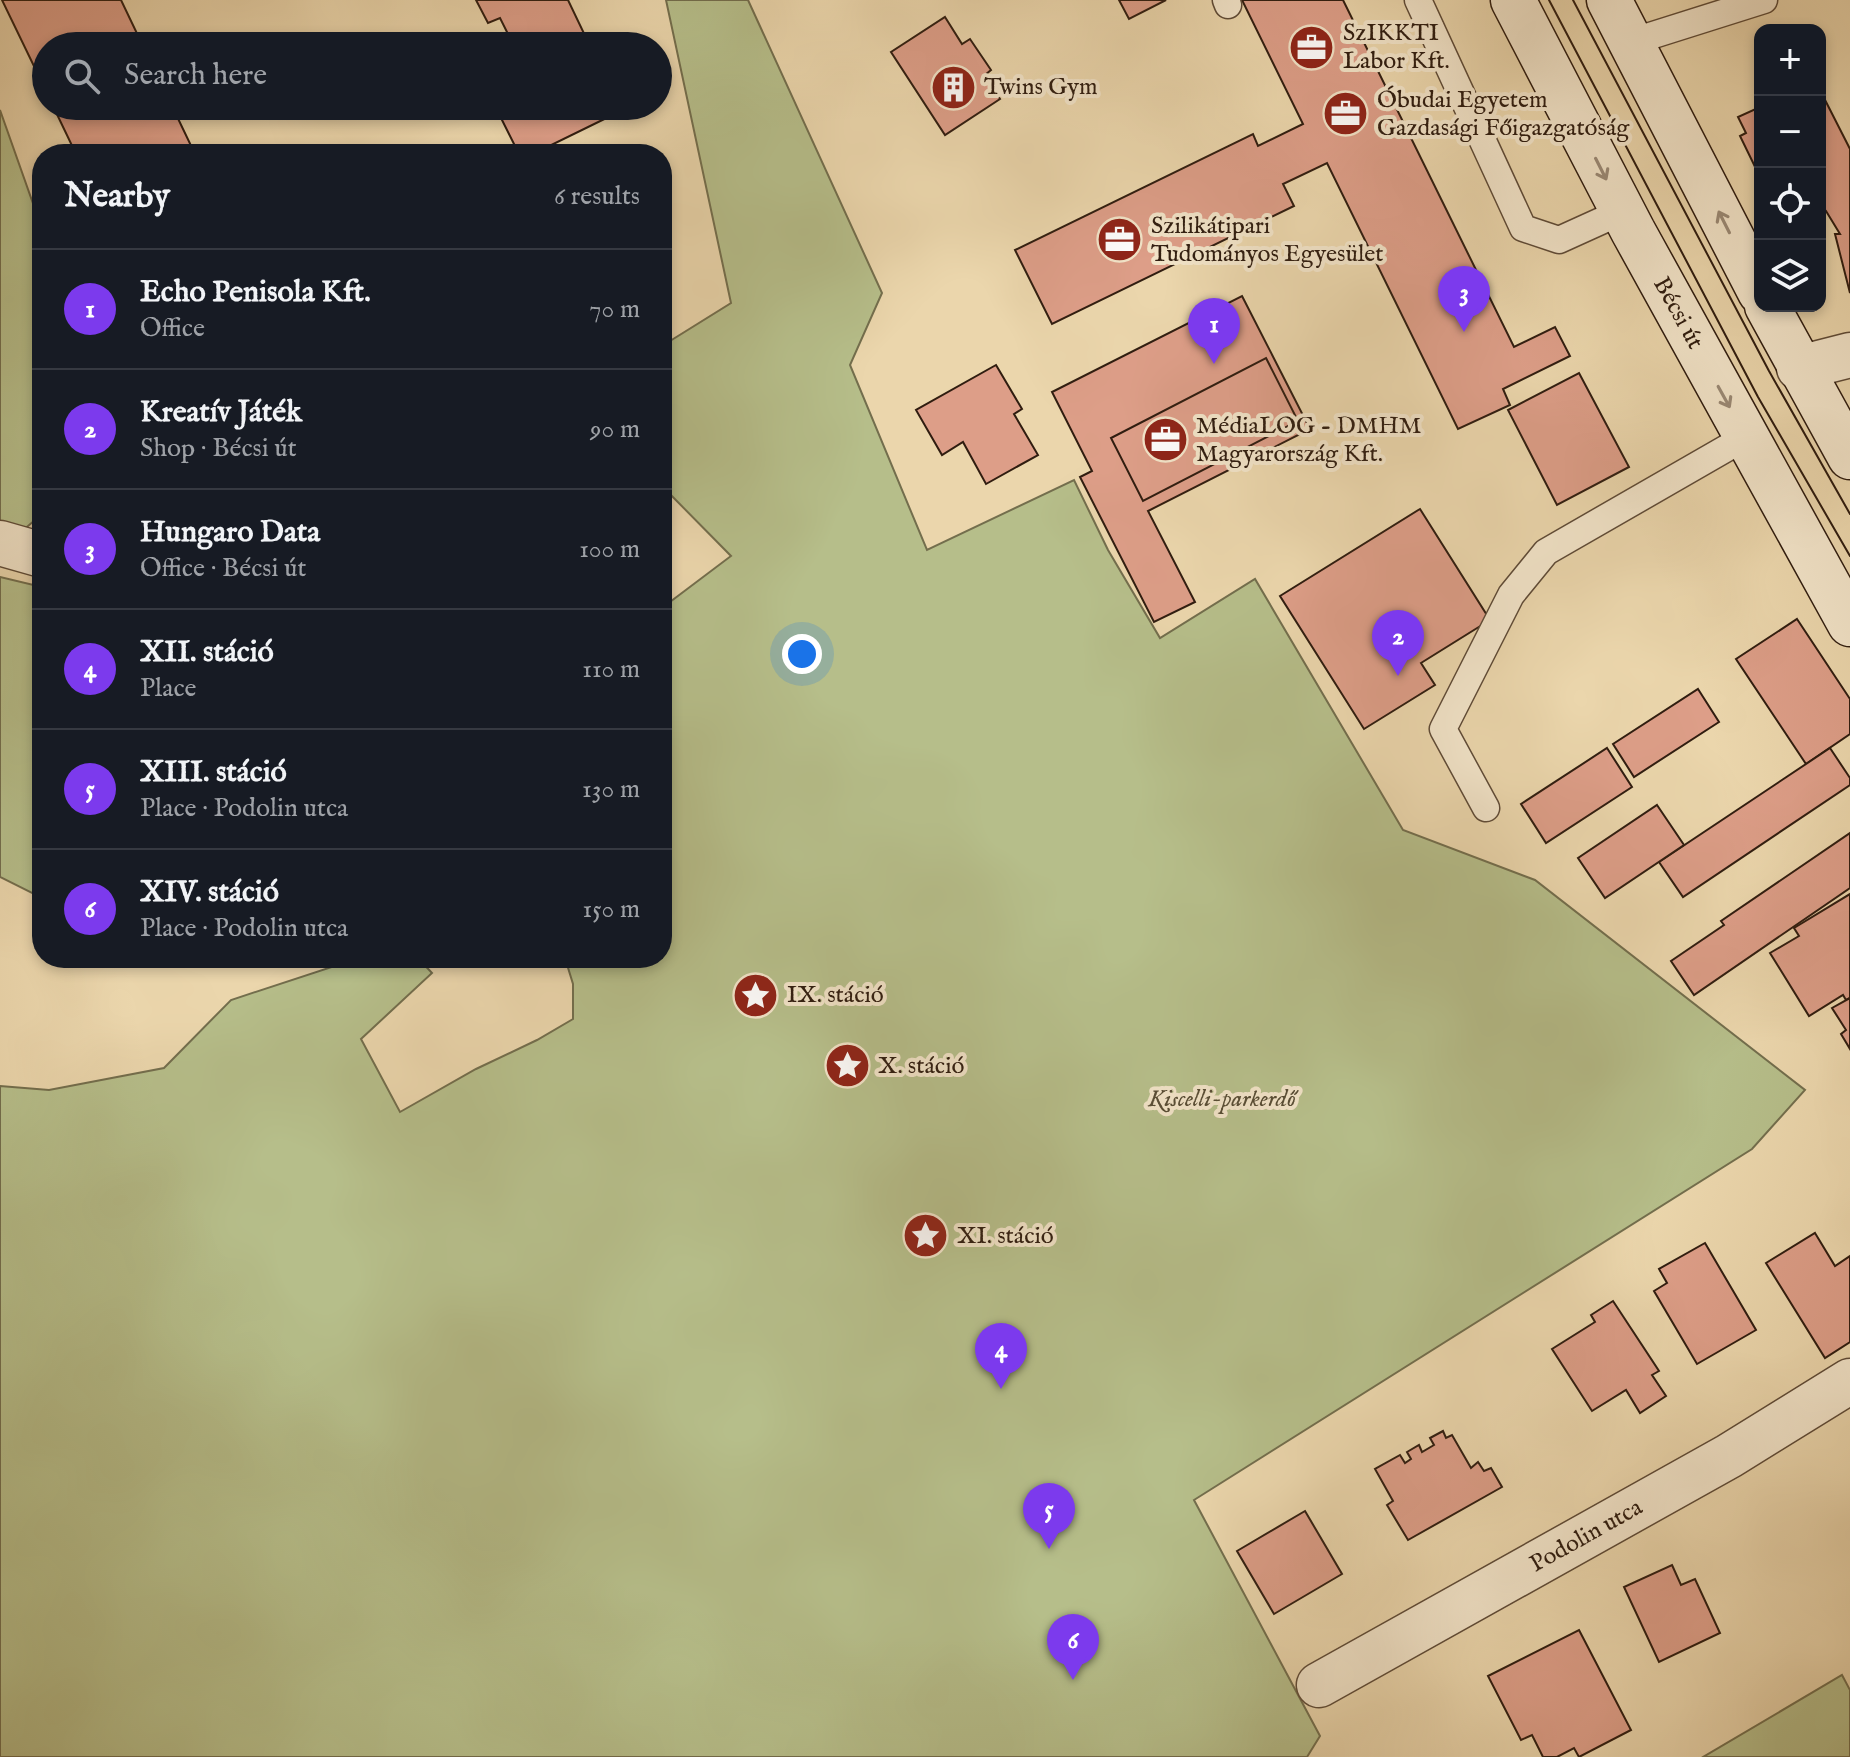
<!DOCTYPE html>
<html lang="en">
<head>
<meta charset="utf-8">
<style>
  :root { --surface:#171b24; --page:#20242c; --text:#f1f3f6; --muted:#9ea1a6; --line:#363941; --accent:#7c3aed }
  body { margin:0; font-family:"IM FELL English",serif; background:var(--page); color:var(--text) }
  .controls { position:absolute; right:24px; top:24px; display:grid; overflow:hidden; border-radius:16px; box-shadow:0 4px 12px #0003 }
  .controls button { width:72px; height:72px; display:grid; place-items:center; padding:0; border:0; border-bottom:2px solid var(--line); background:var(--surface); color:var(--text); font:40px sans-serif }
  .you { position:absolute; left:802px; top:654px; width:28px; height:28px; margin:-20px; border:6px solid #fff; border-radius:50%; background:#1a73e8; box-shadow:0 0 0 12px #1a73e833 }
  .badge { display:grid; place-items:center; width:52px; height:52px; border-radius:50%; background:var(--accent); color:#fff; font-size:26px; font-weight:700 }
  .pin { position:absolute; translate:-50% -66px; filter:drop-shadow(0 2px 4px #0008) }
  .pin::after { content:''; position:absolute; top:42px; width:28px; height:24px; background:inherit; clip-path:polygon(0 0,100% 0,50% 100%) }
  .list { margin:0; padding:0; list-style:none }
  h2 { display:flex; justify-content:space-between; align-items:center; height:104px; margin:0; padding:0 32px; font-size:34px }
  h2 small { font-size:26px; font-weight:400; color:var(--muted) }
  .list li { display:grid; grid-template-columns:52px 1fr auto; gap:24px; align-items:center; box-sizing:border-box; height:120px; padding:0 32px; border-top:2px solid var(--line) }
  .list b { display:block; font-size:30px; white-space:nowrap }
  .list p { margin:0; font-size:26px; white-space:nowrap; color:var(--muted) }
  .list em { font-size:26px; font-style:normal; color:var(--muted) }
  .icon { flex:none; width:44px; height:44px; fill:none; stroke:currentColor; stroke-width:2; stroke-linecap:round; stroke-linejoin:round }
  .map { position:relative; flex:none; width:1850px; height:1757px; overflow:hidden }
  .search { position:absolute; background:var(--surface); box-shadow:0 4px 12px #0003; left:32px; top:32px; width:640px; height:88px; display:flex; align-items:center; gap:20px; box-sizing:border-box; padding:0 28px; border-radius:44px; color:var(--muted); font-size:30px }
  .panel { position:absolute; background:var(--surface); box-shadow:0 4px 12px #0003; left:32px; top:144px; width:640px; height:824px; border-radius:32px }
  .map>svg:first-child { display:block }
  .green { fill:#b6be8a; stroke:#736e4d; stroke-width:2 }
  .building { fill:#dd9e88; stroke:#301d10; stroke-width:2 }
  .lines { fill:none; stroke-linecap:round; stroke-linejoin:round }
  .service-casing { stroke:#5f4b37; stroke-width:29 }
  .minor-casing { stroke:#5f4b37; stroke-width:47 }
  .secondary-casing { stroke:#301d10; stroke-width:47 }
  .service { stroke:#f2e4c9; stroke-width:26 }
  .minor { stroke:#f2e4c9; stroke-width:44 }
  .secondary { stroke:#f2e4c9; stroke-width:44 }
  .tram { stroke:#301d10; stroke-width:2 }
  .oneway { stroke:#9b8a76 }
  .labels { text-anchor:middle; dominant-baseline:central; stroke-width:8; stroke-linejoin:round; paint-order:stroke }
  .poi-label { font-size:24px; fill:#301d10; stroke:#f2e4c9; text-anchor:start }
  .street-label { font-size:24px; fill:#301d10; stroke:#f2e4c9 }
  .park-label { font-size:24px; font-style:italic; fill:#584d35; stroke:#f2e4c9 }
</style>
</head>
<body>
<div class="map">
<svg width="1850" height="1757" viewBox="0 0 1850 1757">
  <rect width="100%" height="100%" fill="#ebd6ac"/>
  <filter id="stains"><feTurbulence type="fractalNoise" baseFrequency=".0025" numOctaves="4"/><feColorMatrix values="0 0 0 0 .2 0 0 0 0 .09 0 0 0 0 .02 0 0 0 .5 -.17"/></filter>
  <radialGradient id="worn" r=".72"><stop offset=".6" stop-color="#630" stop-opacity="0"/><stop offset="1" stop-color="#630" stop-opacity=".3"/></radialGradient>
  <g class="green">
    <polygon points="666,0 748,0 882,293 850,365 927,550 1074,480 1108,550 1160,638 1255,579 1403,830 1535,880 1805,1090 1752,1149 1194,1500 1320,1736 1307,1757 0,1757 0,1086 49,1090 164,1068 231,1000 359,958 418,958 432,973 361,1039 400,1112 476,1069 537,1040 573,1019 573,984 565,958 662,958 662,608 731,556 662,486 662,346 731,303"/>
    <polygon points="0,110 42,229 42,514 0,550"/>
    <polygon points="0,577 42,587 42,898 0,877"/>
    <polygon points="1842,1675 1850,1690 1850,1757 1703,1757"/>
  </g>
  <g class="building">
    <polygon points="2,0 121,0 143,46 46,46 46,91"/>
    <polygon points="476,0 568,0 590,46 514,46 500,18 488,23"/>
    <polygon points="1119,0 1166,0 1129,19"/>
    <polygon points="1242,0 1343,0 1514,347 1555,327 1570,356 1503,389 1510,405 1458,429 1327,163 1283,184 1294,206 1052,324 1015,250 1253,134 1258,146 1303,124"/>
    <polygon points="945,17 962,44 970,39 991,70 985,75 1000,99 945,135 891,52"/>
    <polygon points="631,35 636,46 609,46"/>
    <polygon points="1822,94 1850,149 1850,293 1835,234 1840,234 1826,211 1820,214"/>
    <polygon points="53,106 172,106 195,154 107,154 104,148 92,154 76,154"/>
    <polygon points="495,106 631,106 533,154 519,154"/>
    <polygon points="1760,107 1760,177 1740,136 1746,133 1738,117"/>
    <polygon points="1242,296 1310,429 1148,511 1195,602 1154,622 1080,477 1092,471 1052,392"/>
    <polygon points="1266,358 1298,421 1143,501 1111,438"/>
    <polygon points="996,365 1022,409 1014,414 1038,455 986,484 963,442 942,455 916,410"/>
    <polygon points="1579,373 1629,467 1557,505 1508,410"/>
    <polygon points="1420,509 1490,620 1421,663 1435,685 1364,729 1280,596"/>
    <polygon points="1797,619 1850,699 1850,734 1806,764 1736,659"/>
    <polygon points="1698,689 1719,722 1634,777 1613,744"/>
    <polygon points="1607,748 1632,787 1546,843 1521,804"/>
    <polygon points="1830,748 1850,778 1850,785 1683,897 1659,862"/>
    <polygon points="1657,805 1684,845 1605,898 1578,858"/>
    <polygon points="1850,833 1850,888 1694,995 1671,961 1724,925 1721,921"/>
    <polygon points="1850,894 1850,998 1846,1000 1843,995 1809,1016 1770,953 1799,936 1794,928"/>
    <polygon points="1850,998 1850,1049 1841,1034 1846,1030 1832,1008"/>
    <polygon points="1815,1233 1835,1266 1850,1256 1850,1342 1825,1358 1766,1263"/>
    <polygon points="1705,1243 1756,1330 1697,1364 1654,1291 1667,1283 1659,1269"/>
    <polygon points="1613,1301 1659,1371 1652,1375 1666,1396 1640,1413 1626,1390 1592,1411 1552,1349 1595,1322 1591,1315"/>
    <polygon points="1443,1431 1446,1438 1452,1435 1471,1468 1478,1462 1484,1471 1491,1468 1502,1487 1408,1540 1387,1505 1393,1501 1375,1469 1400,1455 1405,1463 1411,1459 1407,1452 1419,1445 1422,1452 1434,1445 1430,1438"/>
    <polygon points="1305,1511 1342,1574 1274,1614 1237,1551"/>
    <polygon points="1672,1565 1681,1585 1695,1579 1720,1633 1659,1662 1624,1587"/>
    <polygon points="1579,1630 1631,1730 1579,1757 1574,1748 1557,1757 1543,1757 1532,1735 1521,1740 1488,1676"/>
  </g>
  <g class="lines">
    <defs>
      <g id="service">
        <polyline points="1226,0 1228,5"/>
        <polyline points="1418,0 1523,228 1559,240 1623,211"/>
        <polyline points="1631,42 1764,0"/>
        <polyline points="1486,808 1443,729 1511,595 1546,552 1746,437"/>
      </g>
      <g id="minor">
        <polyline points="1799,368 1850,355"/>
        <polyline points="0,543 42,555"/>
        <path id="s1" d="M1319 1685 1729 1456 1850 1381"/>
      </g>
      <g id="secondary">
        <path id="s2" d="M1513 0 1633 231 1850 624"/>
        <polyline points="1609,0 1760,292"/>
        <polyline points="1767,306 1850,457"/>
      </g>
    </defs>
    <use href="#service" class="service-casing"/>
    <use href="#minor" class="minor-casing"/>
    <use href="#secondary" class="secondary-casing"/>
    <use href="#service" class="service"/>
    <use href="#minor" class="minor"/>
    <use href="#secondary" class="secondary"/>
    <g class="tram">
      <polyline points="1549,0 1758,397 1850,556"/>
      <polyline points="1573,0 1769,371 1850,514"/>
    </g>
  </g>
  <defs><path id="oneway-shaft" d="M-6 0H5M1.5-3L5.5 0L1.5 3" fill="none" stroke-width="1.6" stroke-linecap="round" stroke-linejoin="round" transform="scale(2)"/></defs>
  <g class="oneway">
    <use href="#oneway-shaft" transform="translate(1601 169) rotate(63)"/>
    <use href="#oneway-shaft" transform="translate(1724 222) rotate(-117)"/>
    <use href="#oneway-shaft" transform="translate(1724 397) rotate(61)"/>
  </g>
  <defs>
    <symbol id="office-disc" viewBox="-11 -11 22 22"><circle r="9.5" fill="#8f2418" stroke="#f2e4c9"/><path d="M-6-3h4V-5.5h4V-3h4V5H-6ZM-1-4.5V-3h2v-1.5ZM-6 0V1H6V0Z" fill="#fff"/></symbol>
    <symbol id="building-disc" viewBox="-11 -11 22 22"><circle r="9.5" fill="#8f2418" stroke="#f2e4c9"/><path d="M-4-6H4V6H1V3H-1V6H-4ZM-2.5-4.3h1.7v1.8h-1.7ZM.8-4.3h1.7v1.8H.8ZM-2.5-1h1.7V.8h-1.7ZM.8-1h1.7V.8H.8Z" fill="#fff"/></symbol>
    <symbol id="sight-disc" viewBox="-11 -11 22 22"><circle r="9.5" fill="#8f2418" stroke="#f2e4c9"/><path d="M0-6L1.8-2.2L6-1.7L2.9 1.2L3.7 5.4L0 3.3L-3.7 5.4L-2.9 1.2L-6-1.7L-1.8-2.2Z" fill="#fff"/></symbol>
  </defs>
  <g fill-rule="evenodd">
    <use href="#office-disc" x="1286" y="22" width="51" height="51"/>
    <use href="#building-disc" x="928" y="62" width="51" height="51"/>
    <use href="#office-disc" x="1320" y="88" width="51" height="51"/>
    <use href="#office-disc" x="1094" y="214" width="51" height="51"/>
    <use href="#office-disc" x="1140" y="414" width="51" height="51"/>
    <use href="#sight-disc" x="730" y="970" width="51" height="51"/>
    <use href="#sight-disc" x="822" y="1040" width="51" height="51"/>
    <use href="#sight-disc" x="900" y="1210" width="51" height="51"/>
  </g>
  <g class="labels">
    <g class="poi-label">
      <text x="1343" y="33">SzIKKTI<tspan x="1343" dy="28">Labor Kft.</tspan></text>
      <text x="984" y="87">Twins Gym</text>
      <text x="1377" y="100">Óbudai Egyetem<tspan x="1377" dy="28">Gazdasági Főigazgatóság</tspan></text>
      <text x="1151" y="226">Szilikátipari<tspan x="1151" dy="28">Tudományos Egyesület</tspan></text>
      <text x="1196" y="426">MédiaLOG - DMHM<tspan x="1196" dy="28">Magyarország Kft.</tspan></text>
      <text x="787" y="995">IX. stáció</text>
      <text x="878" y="1066">X. stáció</text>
      <text x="957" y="1236">XI. stáció</text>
    </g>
    <g class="street-label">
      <text stroke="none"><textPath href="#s2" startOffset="354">Bécsi út</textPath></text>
      <text stroke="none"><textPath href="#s1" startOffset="306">Podolin utca</textPath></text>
    </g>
    <g class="park-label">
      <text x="1222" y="1099">Kiscelli-parkerdő</text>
    </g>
  </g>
  <rect width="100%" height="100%" filter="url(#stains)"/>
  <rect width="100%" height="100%" fill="url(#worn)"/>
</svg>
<div class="controls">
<button>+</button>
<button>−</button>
<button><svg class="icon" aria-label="locate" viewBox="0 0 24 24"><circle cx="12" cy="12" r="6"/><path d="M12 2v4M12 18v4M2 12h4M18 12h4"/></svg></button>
<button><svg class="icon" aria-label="layers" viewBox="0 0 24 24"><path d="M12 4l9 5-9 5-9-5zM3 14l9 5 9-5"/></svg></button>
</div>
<div class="you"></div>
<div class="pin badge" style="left:1214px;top:364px">1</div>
<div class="pin badge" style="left:1398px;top:676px">2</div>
<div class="pin badge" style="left:1464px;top:332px">3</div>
<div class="pin badge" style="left:1001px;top:1389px">4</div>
<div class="pin badge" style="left:1049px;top:1549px">5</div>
<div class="pin badge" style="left:1073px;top:1680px">6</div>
<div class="search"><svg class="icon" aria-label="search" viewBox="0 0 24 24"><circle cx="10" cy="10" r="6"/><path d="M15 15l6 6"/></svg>Search here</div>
<section class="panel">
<h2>Nearby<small>6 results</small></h2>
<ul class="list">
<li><span class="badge">1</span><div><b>Echo Penisola Kft.</b><p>Office</p></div><em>70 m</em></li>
<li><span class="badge">2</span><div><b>Kreatív Játék</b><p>Shop · Bécsi út</p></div><em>90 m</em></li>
<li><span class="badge">3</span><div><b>Hungaro Data</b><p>Office · Bécsi út</p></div><em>100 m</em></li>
<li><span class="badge">4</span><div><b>XII. stáció</b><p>Place</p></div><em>110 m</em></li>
<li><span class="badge">5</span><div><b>XIII. stáció</b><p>Place · Podolin utca</p></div><em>130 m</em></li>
<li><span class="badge">6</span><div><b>XIV. stáció</b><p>Place · Podolin utca</p></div><em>150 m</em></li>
</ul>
</section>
</div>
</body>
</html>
